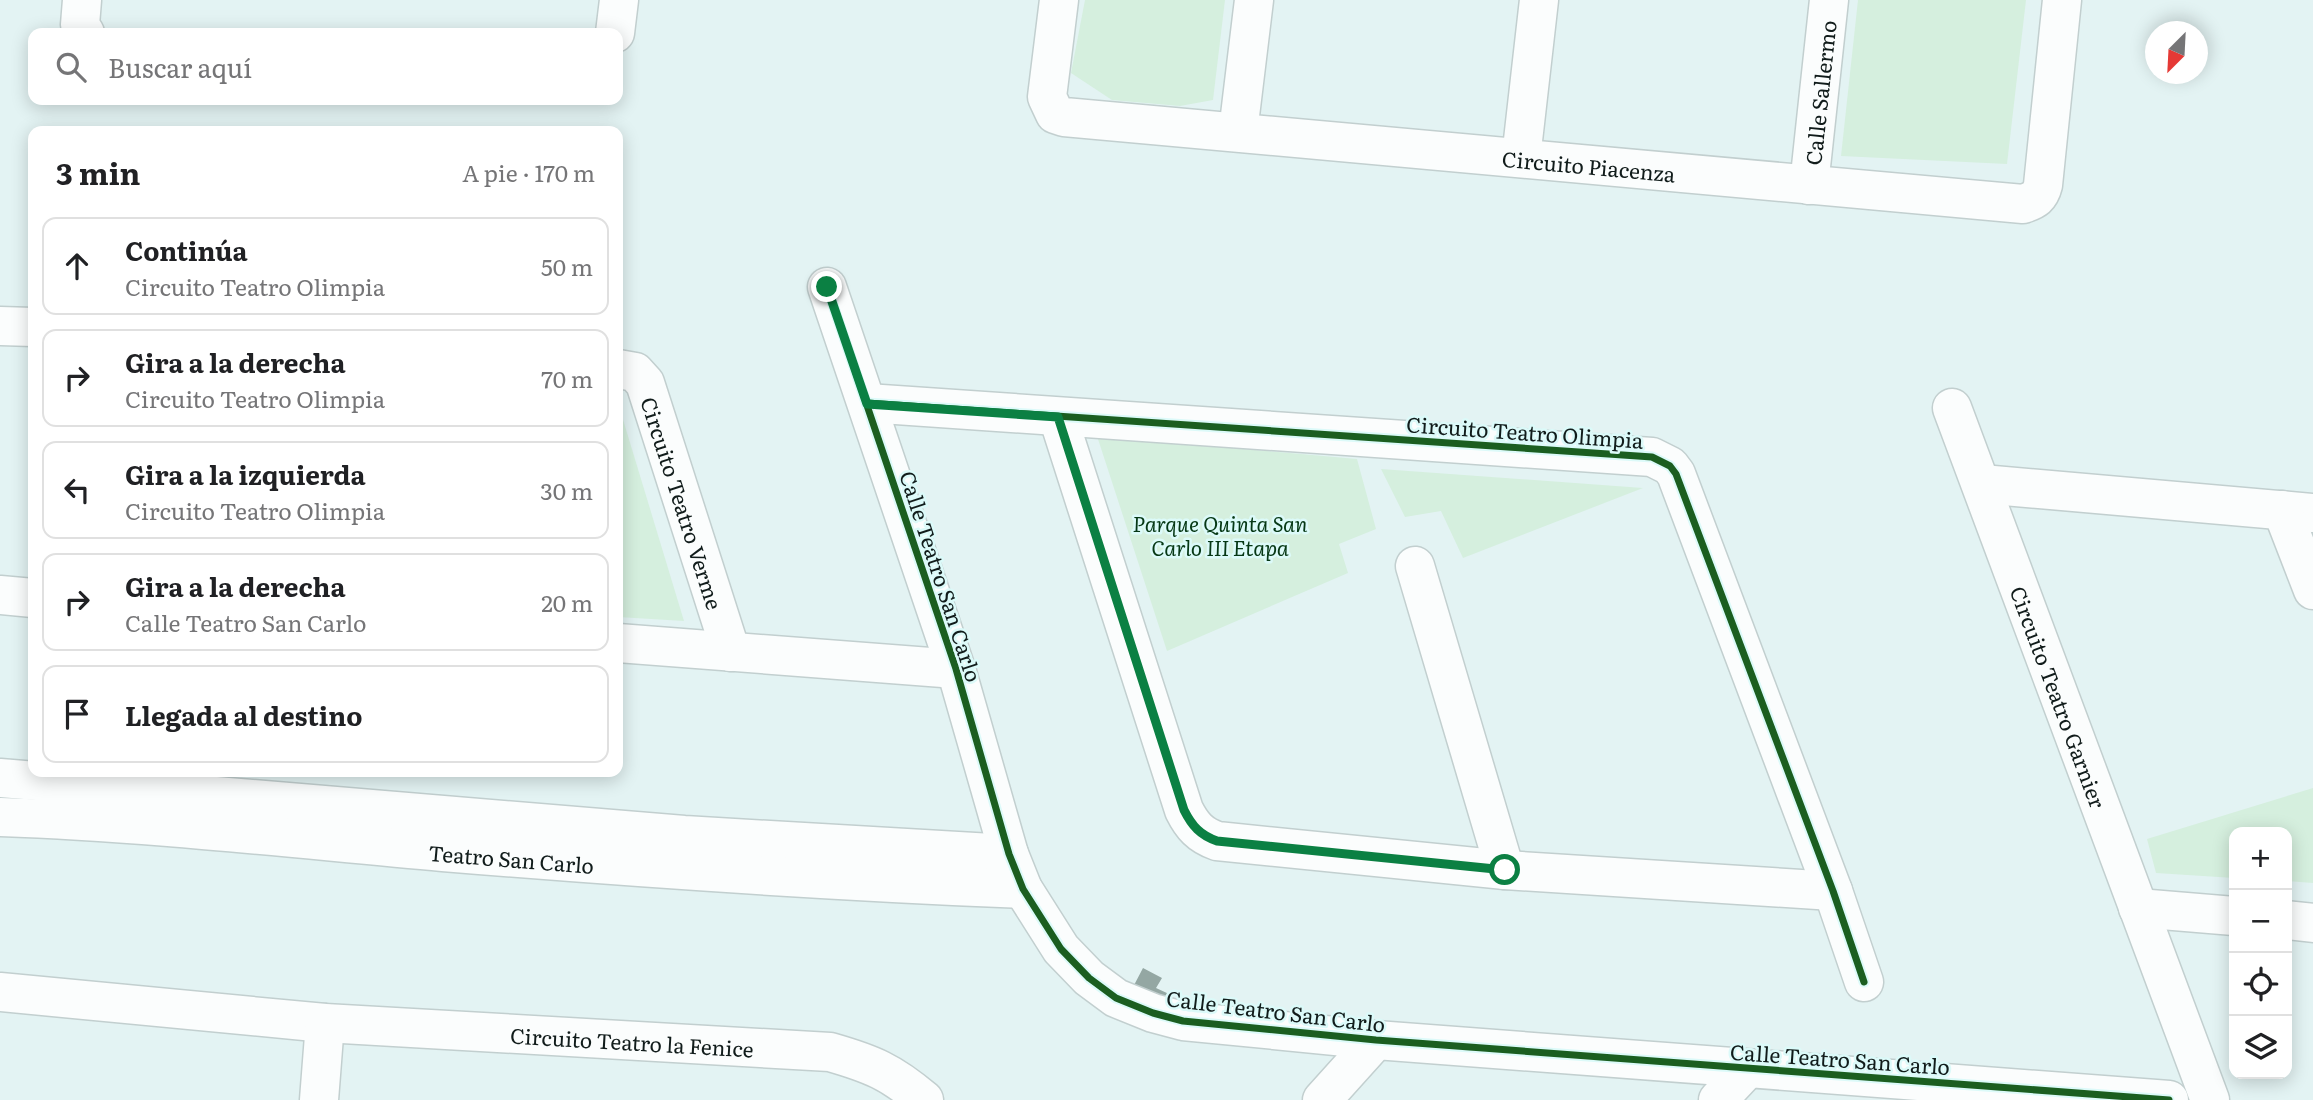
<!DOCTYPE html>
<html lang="es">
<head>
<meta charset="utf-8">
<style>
  :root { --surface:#fff; --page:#f6f6f6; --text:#202124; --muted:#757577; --line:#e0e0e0 }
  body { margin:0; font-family:Literata,serif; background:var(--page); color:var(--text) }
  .controls { position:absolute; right:21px; bottom:21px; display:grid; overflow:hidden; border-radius:14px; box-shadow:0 4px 18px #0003 }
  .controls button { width:63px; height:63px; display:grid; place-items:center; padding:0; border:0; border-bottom:2px solid var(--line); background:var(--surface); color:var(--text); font:35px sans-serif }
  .compass { position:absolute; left:2145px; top:21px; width:63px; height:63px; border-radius:50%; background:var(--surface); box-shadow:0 4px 18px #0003; rotate:204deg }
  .stop { position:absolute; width:21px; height:21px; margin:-16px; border:5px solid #0b8043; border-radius:50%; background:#fff }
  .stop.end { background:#0b8043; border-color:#fff; box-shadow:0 2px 7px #0008 }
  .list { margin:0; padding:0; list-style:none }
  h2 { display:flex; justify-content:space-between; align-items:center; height:91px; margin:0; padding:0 28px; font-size:30px }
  h2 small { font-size:23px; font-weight:400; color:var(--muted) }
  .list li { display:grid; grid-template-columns:46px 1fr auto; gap:21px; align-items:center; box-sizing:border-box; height:98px; margin:0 14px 14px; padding:0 14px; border:2px solid var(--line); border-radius:14px }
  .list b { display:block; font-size:26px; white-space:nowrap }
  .list p { margin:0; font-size:23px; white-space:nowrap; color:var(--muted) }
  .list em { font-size:23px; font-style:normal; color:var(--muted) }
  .icon { flex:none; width:38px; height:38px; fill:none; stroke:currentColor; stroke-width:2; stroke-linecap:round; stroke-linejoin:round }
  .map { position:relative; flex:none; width:2313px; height:1100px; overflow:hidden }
  .search { position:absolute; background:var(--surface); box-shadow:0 4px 18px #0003; left:28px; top:28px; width:595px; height:77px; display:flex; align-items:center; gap:18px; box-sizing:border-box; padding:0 24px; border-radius:14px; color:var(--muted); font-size:26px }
  .panel { position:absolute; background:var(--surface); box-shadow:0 4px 18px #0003; left:28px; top:126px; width:595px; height:651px; border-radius:14px }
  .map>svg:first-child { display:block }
  .green { fill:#d5efde }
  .building { fill:#94a7a3 }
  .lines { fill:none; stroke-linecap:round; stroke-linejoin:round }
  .minor-casing { stroke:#c2cfcf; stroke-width:41 }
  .minor { stroke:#fbfdfd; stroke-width:38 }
  .cycleway-casing { stroke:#dcfaf9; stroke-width:11 }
  .cycleway { stroke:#1b5e20; stroke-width:7 }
  .route { stroke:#0b8043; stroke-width:9 }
  .labels { text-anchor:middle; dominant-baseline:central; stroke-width:5; stroke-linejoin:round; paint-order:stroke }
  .street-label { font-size:21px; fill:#111c1b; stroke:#dcfaf9 }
  .park-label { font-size:21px; font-style:italic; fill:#063815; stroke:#dcfaf9 }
</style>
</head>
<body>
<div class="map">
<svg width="2313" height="1100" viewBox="0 0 2313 1100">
  <rect width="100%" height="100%" fill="#e3f3f3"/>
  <g class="green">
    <polygon points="1085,0 1225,0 1213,100 1180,106 1112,100 1071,73"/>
    <polygon points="1858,0 2026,0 2007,164 1841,156"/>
    <polygon points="618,403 684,621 618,617"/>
    <polygon points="1097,436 1357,459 1376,529 1339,544 1348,573 1167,651"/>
    <polygon points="1381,469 1643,488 1463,558 1441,511 1405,517"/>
    <polygon points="2313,788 2313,883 2287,881 2287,832 2234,832 2234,878 2156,873 2147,839"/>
  </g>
  <polygon class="building" points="1143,968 1162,978 1156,988 1169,994 1163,1004 1132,989"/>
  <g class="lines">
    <defs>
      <g id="minor">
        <polyline points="82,0 80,25 85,33"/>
        <path id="s1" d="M1059 0 1047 97 1055 114 1064 117 2023 204C2035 200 2040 197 2043 185L2062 0"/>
        <polyline points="615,33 619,0"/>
        <polyline points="1238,132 1254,0"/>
        <polyline points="1521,158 1539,0"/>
        <path id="s2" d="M1809 185 1829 0"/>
        <polyline points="827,287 956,669 1009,854 1023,889 1061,949 1089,978 1116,998 1153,1013 1183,1021 1376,1040 2169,1100"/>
        <polyline points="0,326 33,327"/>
        <path id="s3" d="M618 369 635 372 645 383 731 652"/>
        <polyline points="867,403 1652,457 1670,466 1676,474 1833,891 1864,982"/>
        <path id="s4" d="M1952 408 2210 1100"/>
        <path d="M1058 417 1184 810C1192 826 1200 835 1217 841L1505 870 1833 891"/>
        <polyline points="1982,484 2313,513"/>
        <polyline points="2282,510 2313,590"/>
        <polyline points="1415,566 1505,870"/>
        <polyline points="0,595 33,598"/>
        <polyline points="618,643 956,669"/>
        <polyline points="0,778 684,835 1009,854"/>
        <path id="s5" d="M0 817C148 822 295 839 443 852 636 868 829 881 1023 889"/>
        <polyline points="2138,908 2234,916"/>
        <polyline points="2287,920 2313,923"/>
        <path id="s6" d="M0 992 325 1023 830 1052C872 1064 891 1072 924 1100"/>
        <polyline points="319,1100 325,1023"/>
        <polyline points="1322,1100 1376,1040"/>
        <polyline points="1718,1100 1747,1069"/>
      </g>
    </defs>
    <use href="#minor" class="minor-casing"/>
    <use href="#minor" class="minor"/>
    <defs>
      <g id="cycleway">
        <polyline points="827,287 956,669 1009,854 1023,889 1061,949 1089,978 1116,998 1153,1013 1183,1021 1376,1040 2169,1100"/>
        <polyline points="867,403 1652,457 1670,466 1676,474 1833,891 1864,982"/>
      </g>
    </defs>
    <use href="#cycleway" class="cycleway-casing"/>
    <use href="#cycleway" class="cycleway"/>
  </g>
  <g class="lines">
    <path class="route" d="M827 287 867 404 1058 417 1184 810C1192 826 1200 835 1217 841L1505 870"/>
  </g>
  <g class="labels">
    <g class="street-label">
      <text stroke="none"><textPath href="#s2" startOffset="93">Calle Sallermo</textPath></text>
      <text stroke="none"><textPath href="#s1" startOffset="653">Circuito Piacenza</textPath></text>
      <text transform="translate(1525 431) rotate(4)">Circuito Teatro Olimpia</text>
      <text stroke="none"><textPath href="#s3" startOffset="158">Circuito Teatro Verme</textPath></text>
      <text transform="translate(942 576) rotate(72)">Calle Teatro San Carlo</text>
      <text stroke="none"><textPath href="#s4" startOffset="308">Circuito Teatro Garnier</textPath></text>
      <text stroke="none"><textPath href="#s5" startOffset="513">Teatro San Carlo</textPath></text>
      <text transform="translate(1276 1010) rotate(7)">Calle Teatro San Carlo</text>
      <text stroke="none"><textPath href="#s6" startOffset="634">Circuito Teatro la Fenice</textPath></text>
      <text transform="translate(1840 1058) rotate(4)">Calle Teatro San Carlo</text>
    </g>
    <g class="park-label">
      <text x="1220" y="522">Parque Quinta San<tspan x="1220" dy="24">Carlo III Etapa</tspan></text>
    </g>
  </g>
</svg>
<div class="controls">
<button>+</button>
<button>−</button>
<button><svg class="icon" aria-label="locate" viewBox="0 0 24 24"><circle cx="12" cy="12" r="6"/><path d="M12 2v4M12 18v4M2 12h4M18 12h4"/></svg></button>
<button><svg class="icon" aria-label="layers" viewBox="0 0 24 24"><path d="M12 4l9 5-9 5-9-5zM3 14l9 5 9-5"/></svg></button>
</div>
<svg class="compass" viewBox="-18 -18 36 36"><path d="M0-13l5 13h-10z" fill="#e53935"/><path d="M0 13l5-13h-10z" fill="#757577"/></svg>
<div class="stop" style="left:1505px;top:870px"></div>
<div class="stop end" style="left:827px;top:287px"></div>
<div class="search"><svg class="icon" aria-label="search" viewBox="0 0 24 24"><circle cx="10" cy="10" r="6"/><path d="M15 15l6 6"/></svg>Buscar aquí</div>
<section class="panel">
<h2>3 min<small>A pie · 170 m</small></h2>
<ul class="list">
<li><svg class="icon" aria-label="ahead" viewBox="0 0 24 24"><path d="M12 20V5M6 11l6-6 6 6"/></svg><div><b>Continúa</b><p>Circuito Teatro Olimpia</p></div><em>50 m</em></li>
<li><svg class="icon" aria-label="right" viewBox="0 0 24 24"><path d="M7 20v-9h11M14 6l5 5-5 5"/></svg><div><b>Gira a la derecha</b><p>Circuito Teatro Olimpia</p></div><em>70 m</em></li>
<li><svg class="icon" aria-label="left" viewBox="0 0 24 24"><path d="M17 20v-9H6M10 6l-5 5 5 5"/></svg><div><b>Gira a la izquierda</b><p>Circuito Teatro Olimpia</p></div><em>30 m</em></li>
<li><svg class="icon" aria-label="right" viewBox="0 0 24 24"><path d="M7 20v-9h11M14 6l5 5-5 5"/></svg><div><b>Gira a la derecha</b><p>Calle Teatro San Carlo</p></div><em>20 m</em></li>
<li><svg class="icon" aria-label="arrive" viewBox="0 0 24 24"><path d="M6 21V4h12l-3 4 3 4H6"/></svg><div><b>Llegada al destino</b></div></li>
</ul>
</section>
</div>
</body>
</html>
